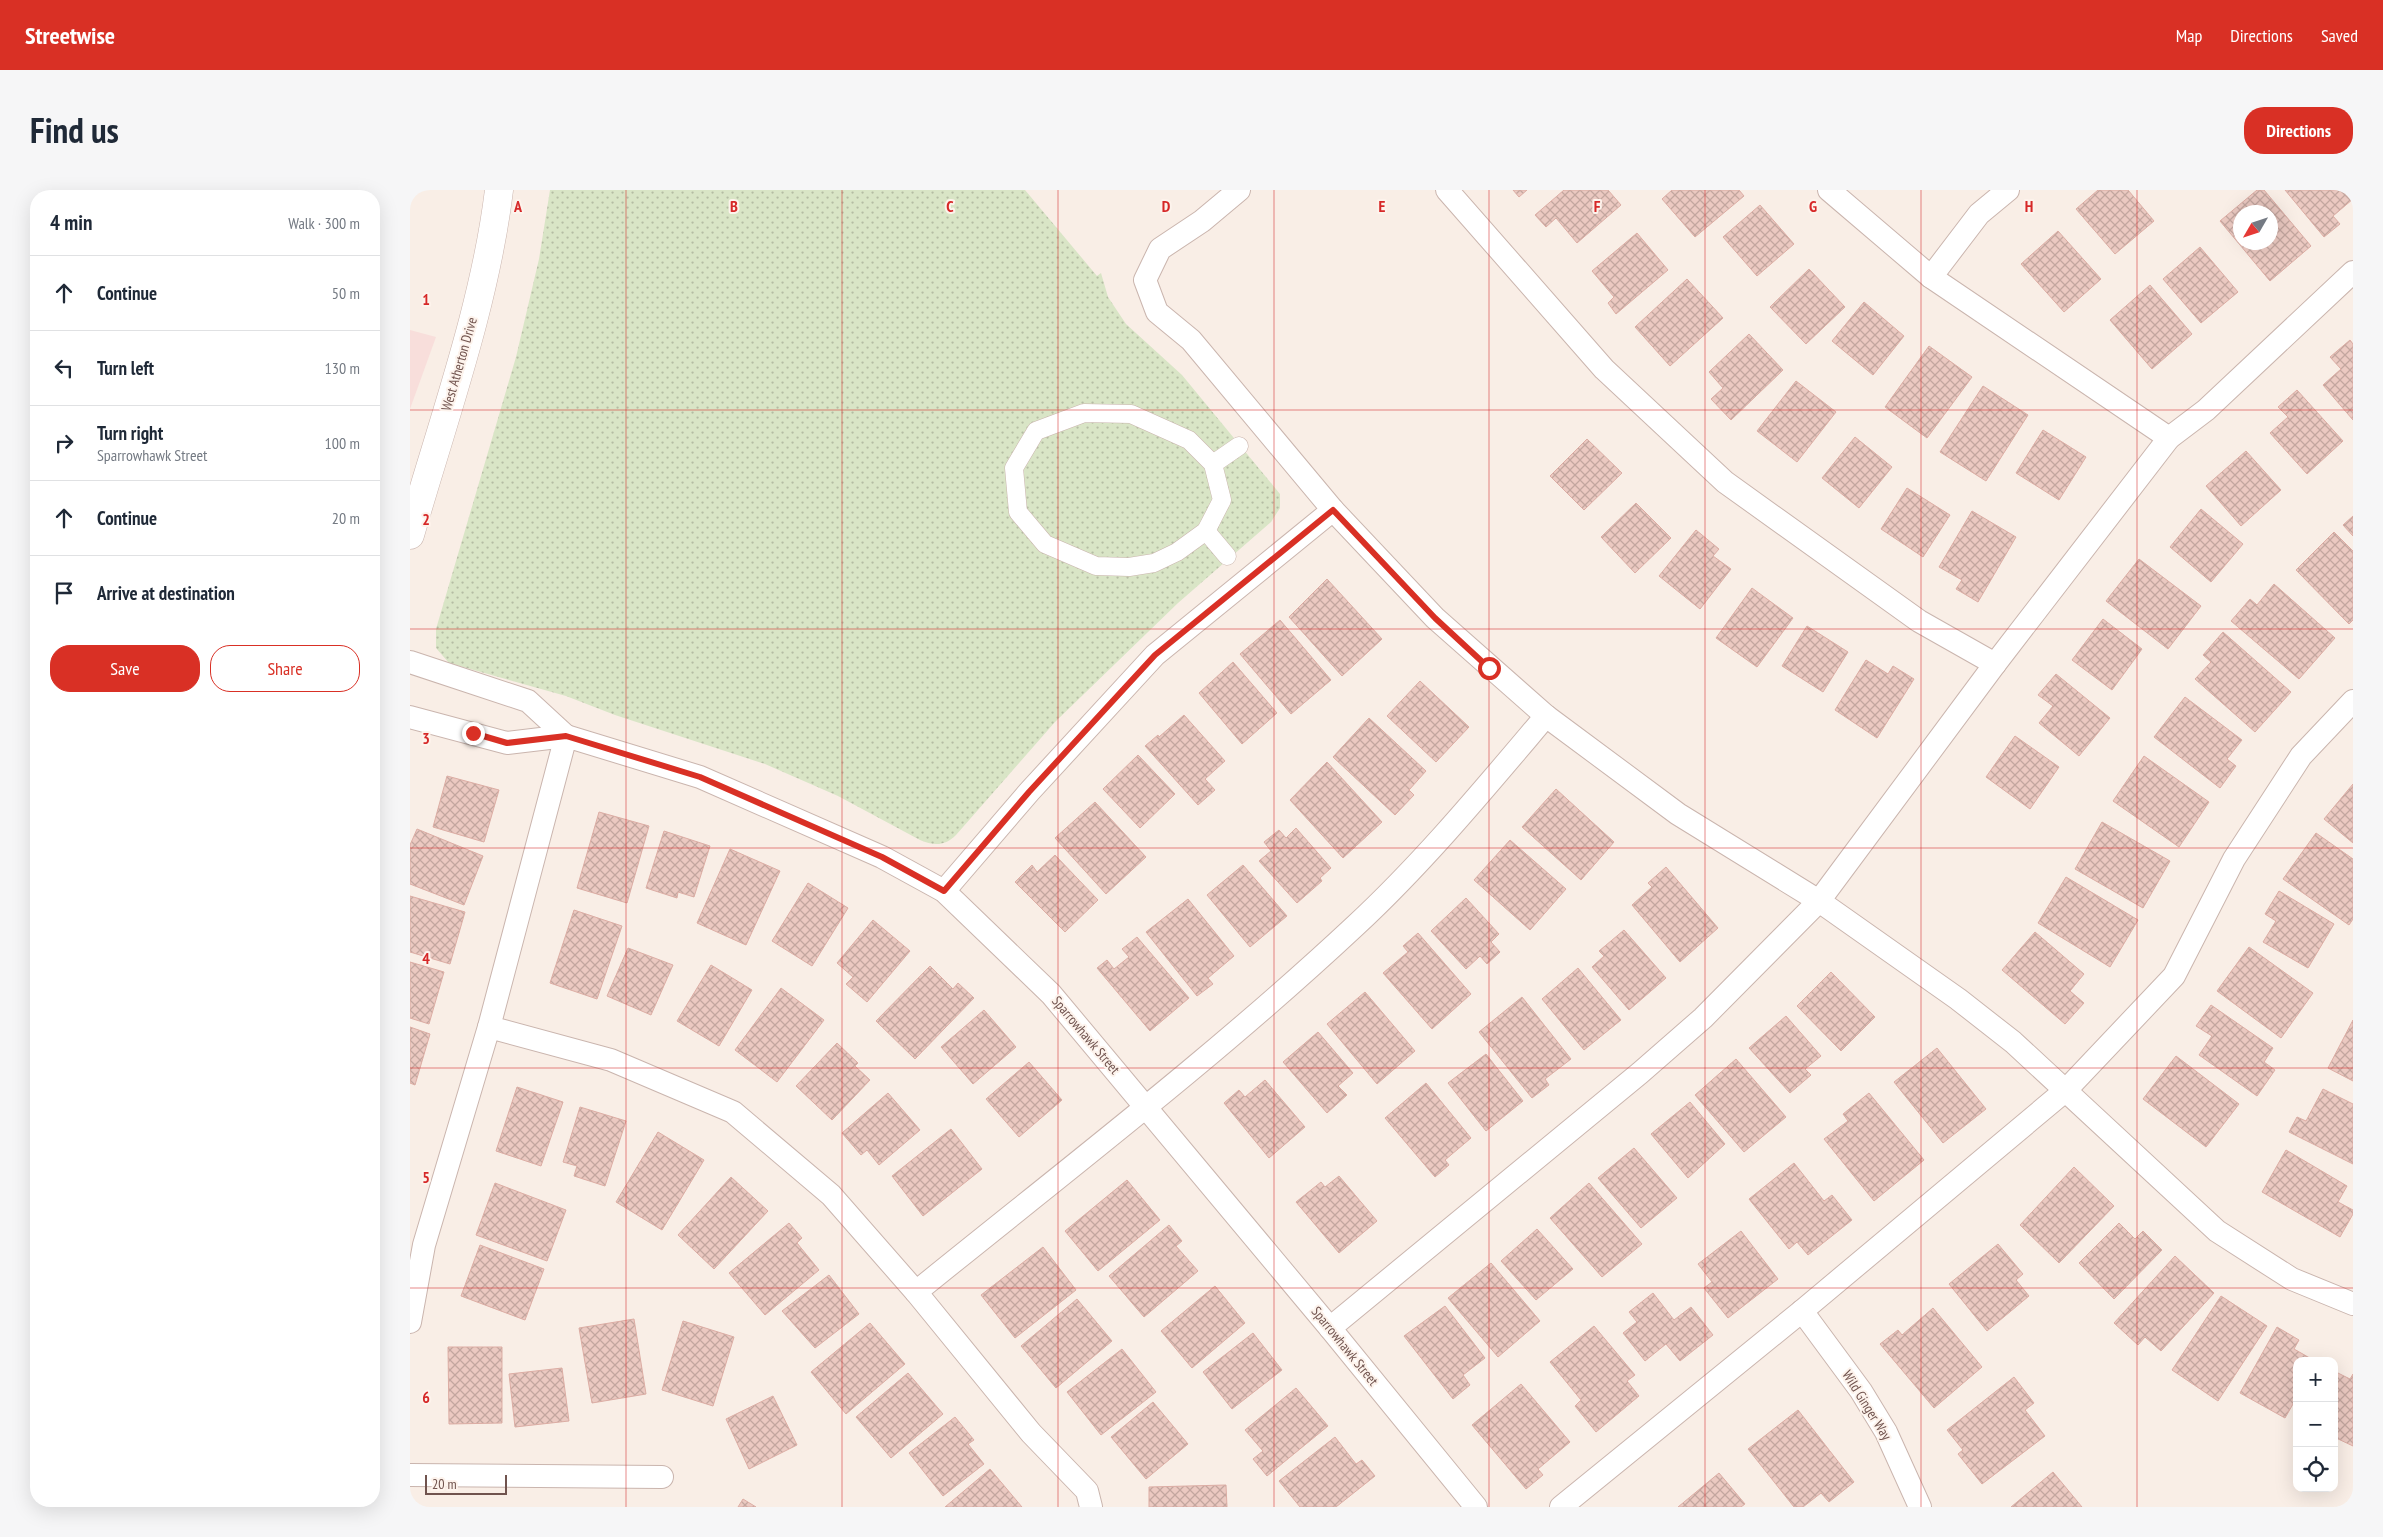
<!DOCTYPE html>
<html lang="en">
<head>
<meta charset="utf-8">
<style>
  :root { --surface:#fff; --page:#f6f6f7; --text:#1f2937; --muted:#747a83; --line:#e0e1e3; --accent:#d93025 }
  body { margin:0; font-family:"PT Sans Narrow",sans-serif; background:var(--page); color:var(--text) }
  .controls { position:absolute; right:15px; bottom:15px; display:grid; overflow:hidden; border-radius:10px; box-shadow:0 5px 20px #0002 }
  .controls button { width:45px; height:45px; display:grid; place-items:center; padding:0; border:0; border-bottom:1px solid var(--line); background:var(--surface); color:var(--text); font:25px sans-serif }
  .compass { position:absolute; left:1823px; top:15px; width:45px; height:45px; border-radius:50%; background:var(--surface); box-shadow:0 5px 20px #0002; rotate:231deg }
  .scale { position:absolute; left:15px; bottom:12px; width:82px; box-sizing:border-box; padding-left:5px; border:2px solid #70534e; border-top:0; font-size:14px; line-height:18px; white-space:nowrap; color:#70534e; -webkit-text-stroke:4px #fdf3ec; paint-order:stroke }
  .stop { position:absolute; width:15px; height:15px; margin:-11px; border:4px solid #d93025; border-radius:50%; background:#fff }
  .stop.end { background:#d93025; border-color:#fff; box-shadow:0 1px 5px #0008 }
  .list { margin:0; padding:0; list-style:none }
  h2 { display:flex; justify-content:space-between; align-items:center; height:65px; margin:0; padding:0 20px; font-size:21px }
  h2 small { font-size:16px; font-weight:400; color:var(--muted) }
  .list li { display:grid; grid-template-columns:32px 1fr auto; gap:15px; align-items:center; box-sizing:border-box; height:75px; padding:0 20px; border-top:1px solid var(--line) }
  .list b { display:block; font-size:19px; white-space:nowrap }
  .list p { margin:0; font-size:16px; white-space:nowrap; color:var(--muted) }
  .list em { font-size:16px; font-style:normal; color:var(--muted) }
  .actions { display:flex; gap:10px; padding:15px 20px }
  .actions a { flex:1; padding:11px 0; border:1px solid var(--accent); border-radius:20px; text-align:center; font-size:18px; color:var(--accent) }
  .actions .main { background:var(--accent); color:#fff }
  .icon { flex:none; width:28px; height:28px; fill:none; stroke:currentColor; stroke-width:2; stroke-linecap:round; stroke-linejoin:round }
  .map { position:relative; flex:none; width:1943px; height:1317px; overflow:hidden; border-radius:20px }
  header { display:flex; align-items:center; gap:30px; box-sizing:border-box; height:70px; padding:0 25px; background:var(--accent); color:#fff }
  header strong { font-size:24px }
  nav { display:flex; gap:28px; margin-inline-start:auto; font-size:18px }
  .intro { display:flex; align-items:center; justify-content:space-between; box-sizing:border-box; height:120px; padding:0 30px }
  h1 { margin:0; font-size:35px }
  .button { padding:12px 22px; border-radius:20px; background:var(--accent); color:#fff; font-size:18px; font-weight:700 }
  main { display:flex; gap:30px; padding:0 30px }
  aside { flex:1; background:var(--surface); border-radius:20px; box-shadow:0 5px 20px #0002 }
  .map>svg:first-child { display:block }
  .commercial { fill:#f8dedb }
  .park { fill:url(#park-dots) }
  .building { fill:url(#building-cross-hatch); stroke:#dcada4; fill-rule:evenodd }
  .lines { fill:none; stroke-linecap:round; stroke-linejoin:round }
  .pedestrian-casing { stroke:#cab5ae; stroke-width:19 }
  .minor-casing { stroke:#cab5ae; stroke-width:24 }
  .tertiary-casing { stroke:#cab5ae; stroke-width:29 }
  .pedestrian { stroke:#fff; stroke-width:18 }
  .minor { stroke:#fff; stroke-width:22 }
  .tertiary { stroke:#fff; stroke-width:28 }
  .route { stroke:#d93025; stroke-width:6 }
  .grid { fill:none; stroke:#d62828; stroke-width:1; stroke-opacity:0.55 }
  .labels { text-anchor:middle; dominant-baseline:central; stroke-width:4; stroke-linejoin:round; paint-order:stroke }
  .street-label { font-size:14px; fill:#70534e; stroke:#fdf3ec }
  .grid-label { font-size:16px; text-anchor:middle; font-weight:bold; fill:#d62828; stroke:#fdf3ec; stroke-width:4; stroke-linejoin:round; paint-order:stroke }
</style>
</head>
<body>
<header>
<strong>Streetwise</strong>
<nav><a>Map</a><a>Directions</a><a>Saved</a></nav>
</header>
<div class="intro"><h1>Find us</h1><a class="button">Directions</a></div>
<main>
<aside>
<h2>4 min<small>Walk · 300 m</small></h2>
<ul class="list">
<li><svg class="icon" aria-label="ahead" viewBox="0 0 24 24"><path d="M12 20V5M6 11l6-6 6 6"/></svg><div><b>Continue</b></div><em>50 m</em></li>
<li><svg class="icon" aria-label="left" viewBox="0 0 24 24"><path d="M17 20v-9H6M10 6l-5 5 5 5"/></svg><div><b>Turn left</b></div><em>130 m</em></li>
<li><svg class="icon" aria-label="right" viewBox="0 0 24 24"><path d="M7 20v-9h11M14 6l5 5-5 5"/></svg><div><b>Turn right</b><p>Sparrowhawk Street</p></div><em>100 m</em></li>
<li><svg class="icon" aria-label="ahead" viewBox="0 0 24 24"><path d="M12 20V5M6 11l6-6 6 6"/></svg><div><b>Continue</b></div><em>20 m</em></li>
<li><svg class="icon" aria-label="arrive" viewBox="0 0 24 24"><path d="M6 21V4h12l-3 4 3 4H6"/></svg><div><b>Arrive at destination</b></div></li>
</ul>
<div class="actions"><a class="main">Save</a><a>Share</a></div>
</aside>
<div class="map">
<svg width="1943" height="1317" viewBox="0 0 1943 1317">
  <defs>
    <pattern id="park-dots" width="8" height="8" patternUnits="userSpaceOnUse" patternTransform="scale(1.25)"><rect width="8" height="8" fill="#d9e5c6"/><path d="M2 2h.1M6 6h.1" fill="none" stroke="#b4bca3" stroke-width="1.8" stroke-linecap="round"/></pattern>
    <pattern id="building-cross-hatch" width="8" height="8" patternUnits="userSpaceOnUse" patternTransform="scale(1.25)"><rect width="8" height="8" fill="#ebc9c1"/><path d="M0 0l8 8M0 8l8-8" fill="none" stroke="#c3a69f"/></pattern>
  </defs>
  <rect width="100%" height="100%" fill="#f9eee6"/>
  <polygon class="commercial" points="0,140 26,147 0,219"/>
  <path class="park" d="M140 0H615L687 86 691 83 698 107 716 134 772 185 870 304V318L861 332 768 413 645 532 546 645C535 656 524 656 510 650L428 606 355 574 205 525 156 506 39 473 26 458V439L106 167 129 69Z"/>
  <g class="building">
    <polygon points="1103,0 1117,0 1109,7"/>
    <polygon points="1154,0 1198,0 1211,15 1167,53 1146,28 1136,37 1125,25"/>
    <polygon points="1262,0 1329,0 1334,6 1285,47 1252,9"/>
    <polygon points="1688,0 1718,0 1744,31 1705,64 1666,19"/>
    <path d="M1847 0H1854L1901 56 1860 91 1810 31ZM1830 22H1860V52H1830Z"/>
    <polygon points="1875,0 1943,0 1943,9 1923,26 1930,34 1914,47"/>
    <polygon points="1350,15 1384,54 1347,86 1313,47"/>
    <polygon points="1648,41 1691,89 1654,122 1611,74"/>
    <polygon points="1227,43 1258,80 1206,124 1198,113 1204,107 1182,81"/>
    <polygon points="1790,57 1828,102 1791,133 1753,89"/>
    <polygon points="1399,79 1435,117 1396,154 1360,117"/>
    <polygon points="1277,89 1313,128 1260,176 1225,137"/>
    <polygon points="1740,95 1782,144 1742,179 1700,130"/>
    <polygon points="1454,112 1494,146 1463,185 1422,151"/>
    <polygon points="1339,144 1373,180 1321,230 1301,209 1313,198 1299,182"/>
    <polygon points="1940,150 1943,154 1943,230 1913,195 1931,179 1920,167"/>
    <polygon points="1519,156 1562,187 1517,248 1475,217"/>
    <polygon points="1386,191 1426,222 1387,272 1347,241"/>
    <polygon points="1573,196 1618,225 1576,291 1530,262"/>
    <polygon points="1887,200 1933,251 1897,284 1860,243 1878,227 1868,217"/>
    <polygon points="1633,240 1676,267 1649,310 1606,283"/>
    <polygon points="1445,247 1482,277 1449,318 1412,288"/>
    <polygon points="1177,249 1212,283 1174,320 1140,286"/>
    <polygon points="1836,261 1871,300 1831,336 1796,296"/>
    <polygon points="1497,298 1540,325 1513,367 1471,339"/>
    <polygon points="1226,313 1261,348 1225,383 1191,347"/>
    <polygon points="1791,319 1833,354 1801,392 1760,357"/>
    <polygon points="1562,321 1606,347 1568,412 1546,399 1552,390 1529,377"/>
    <polygon points="1943,326 1943,346 1933,335"/>
    <polygon points="1286,340 1309,359 1303,366 1321,379 1290,419 1249,386"/>
    <polygon points="1924,342 1943,361 1943,430 1939,434 1886,380"/>
    <polygon points="1729,369 1791,416 1758,459 1696,411"/>
    <polygon points="917,389 972,449 932,486 879,427"/>
    <polygon points="1864,394 1925,448 1889,489 1821,431 1840,409 1847,415"/>
    <polygon points="1342,398 1383,428 1347,477 1306,448"/>
    <polygon points="1693,429 1732,459 1702,500 1662,470"/>
    <polygon points="870,430 921,490 881,524 830,464"/>
    <polygon points="1397,436 1438,462 1413,502 1372,476"/>
    <polygon points="1813,442 1881,502 1845,542 1785,489 1801,472 1793,465"/>
    <polygon points="1456,470 1478,484 1483,476 1504,489 1467,548 1425,520"/>
    <polygon points="823,472 867,523 832,554 789,503"/>
    <polygon points="1646,484 1700,528 1669,566 1629,533 1643,516 1628,505"/>
    <polygon points="1010,491 1059,537 1026,572 977,526"/>
    <polygon points="1775,507 1832,550 1817,569 1826,576 1810,598 1744,547"/>
    <polygon points="774,525 815,571 795,589 805,600 788,615 735,556 748,545 749,547"/>
    <polygon points="959,528 1016,581 999,600 1004,605 985,625 923,567"/>
    <polygon points="1605,546 1649,577 1620,619 1576,587"/>
    <polygon points="728,565 765,604 730,638 693,599"/>
    <polygon points="1734,566 1799,612 1769,657 1703,611"/>
    <polygon points="917,572 972,632 933,668 880,610"/>
    <polygon points="37,586 89,600 74,652 23,637"/>
    <polygon points="1943,594 1943,653 1914,629"/>
    <polygon points="1146,599 1204,652 1171,690 1112,637"/>
    <polygon points="685,612 736,667 696,704 645,648"/>
    <polygon points="189,622 239,636 217,713 167,698"/>
    <polygon points="1692,632 1760,671 1733,718 1665,679"/>
    <polygon points="886,638 921,678 910,688 912,691 887,713 849,671 861,661 854,652 869,640 876,648"/>
    <polygon points="7,639 73,666 54,715 0,694 0,655"/>
    <polygon points="254,641 300,656 284,707 268,702 267,708 236,698"/>
    <polygon points="1906,643 1943,669 1943,729 1939,735 1873,689"/>
    <polygon points="1100,650 1156,699 1120,740 1064,690"/>
    <polygon points="320,659 370,681 336,755 287,733"/>
    <polygon points="645,665 688,710 655,742 605,692 622,675 627,682"/>
    <polygon points="833,675 877,726 840,757 797,705"/>
    <polygon points="1256,677 1308,738 1270,772 1222,715 1242,697 1238,693"/>
    <polygon points="1656,687 1728,730 1700,777 1628,733"/>
    <polygon points="398,693 438,718 402,776 362,751"/>
    <polygon points="1869,701 1924,734 1898,778 1853,752 1866,731 1855,724"/>
    <polygon points="0,706 55,722 40,774 0,762"/>
    <polygon points="1056,708 1089,744 1081,752 1090,762 1077,774 1070,766 1056,779 1021,741"/>
    <polygon points="778,709 824,766 798,788 803,794 787,806 736,742"/>
    <polygon points="164,720 212,736 187,809 140,793"/>
    <polygon points="463,730 500,761 457,812 436,794 443,787 427,773"/>
    <polygon points="1214,740 1256,788 1219,820 1182,777 1194,766 1189,761"/>
    <polygon points="1625,742 1674,784 1660,801 1674,813 1655,834 1592,780"/>
    <polygon points="1008,743 1061,804 1022,839 973,783 998,762 993,756"/>
    <polygon points="727,747 779,808 740,841 687,778 697,770 704,779 719,767 712,759"/>
    <polygon points="1839,757 1903,803 1871,848 1807,801"/>
    <polygon points="218,758 263,775 241,825 197,806"/>
    <polygon points="0,772 34,782 19,834 0,828"/>
    <polygon points="301,775 342,800 309,856 267,831"/>
    <polygon points="520,776 543,799 548,793 564,808 505,869 466,831"/>
    <polygon points="1168,778 1211,830 1174,860 1132,809"/>
    <polygon points="1421,782 1465,827 1431,861 1387,816"/>
    <polygon points="371,798 414,830 367,892 325,860"/>
    <polygon points="955,802 1005,861 967,894 917,834"/>
    <polygon points="1112,807 1161,869 1135,889 1139,895 1122,908 1069,842"/>
    <polygon points="1801,815 1863,858 1854,872 1865,880 1847,906 1789,865 1802,846 1786,836"/>
    <polygon points="574,820 606,857 563,894 531,857"/>
    <polygon points="1376,826 1411,866 1395,879 1401,885 1380,903 1339,858"/>
    <polygon points="1943,830 1943,891 1918,878"/>
    <polygon points="0,837 20,844 5,895 0,893"/>
    <polygon points="908,842 943,883 928,896 937,905 917,923 873,872"/>
    <polygon points="427,853 448,873 445,876 460,890 422,930 386,896"/>
    <polygon points="1527,858 1576,919 1533,953 1484,892"/>
    <polygon points="1076,864 1113,911 1076,941 1038,893"/>
    <polygon points="1766,866 1829,914 1796,957 1733,909"/>
    <polygon points="1326,869 1376,927 1334,962 1285,905"/>
    <polygon points="619,872 652,910 609,947 576,909"/>
    <polygon points="855,890 895,937 859,968 814,913 829,900 835,907"/>
    <polygon points="1016,893 1061,948 1035,970 1039,975 1025,987 975,928"/>
    <polygon points="107,897 153,912 131,976 86,961"/>
    <polygon points="1913,899 1943,914 1943,974 1879,942 1887,927 1896,931"/>
    <polygon points="478,903 510,940 469,975 457,960 451,965 432,943"/>
    <polygon points="1459,903 1514,970 1464,1011 1414,949 1438,931 1433,924"/>
    <polygon points="1280,912 1315,954 1278,988 1241,944"/>
    <polygon points="170,917 216,931 195,996 164,986 167,976 153,972"/>
    <polygon points="541,939 572,979 513,1026 482,986"/>
    <polygon points="248,942 294,970 252,1040 206,1012"/>
    <polygon points="1224,958 1267,1008 1231,1038 1188,988"/>
    <polygon points="1876,960 1937,996 1928,1012 1943,1020 1943,1024 1930,1047 1852,1002"/>
    <polygon points="1384,973 1414,1011 1422,1005 1442,1030 1398,1065 1387,1052 1379,1059 1339,1009"/>
    <polygon points="1664,977 1704,1016 1649,1073 1610,1035"/>
    <polygon points="929,986 967,1031 929,1063 886,1012 911,992 915,997"/>
    <polygon points="321,987 358,1021 304,1079 268,1045"/>
    <polygon points="717,990 750,1030 688,1081 655,1041"/>
    <polygon points="85,993 156,1020 137,1071 66,1045"/>
    <polygon points="1179,993 1232,1054 1192,1087 1140,1028"/>
    <polygon points="379,1033 392,1048 387,1053 409,1080 355,1125 319,1083"/>
    <polygon points="1709,1033 1725,1049 1733,1041 1752,1060 1704,1109 1669,1073"/>
    <polygon points="759,1035 772,1051 766,1056 788,1081 734,1127 699,1086"/>
    <polygon points="1127,1039 1163,1079 1126,1110 1091,1071"/>
    <polygon points="1331,1041 1368,1089 1318,1128 1294,1098 1302,1092 1288,1074"/>
    <polygon points="1588,1054 1613,1084 1606,1090 1619,1106 1577,1141 1539,1094"/>
    <polygon points="70,1055 134,1079 115,1130 51,1106"/>
    <polygon points="633,1057 666,1100 605,1148 571,1105"/>
    <polygon points="1765,1066 1804,1103 1751,1161 1735,1147 1728,1155 1704,1133"/>
    <polygon points="1081,1073 1130,1131 1088,1167 1038,1108"/>
    <polygon points="419,1085 449,1124 405,1158 372,1121"/>
    <polygon points="805,1096 835,1133 782,1178 751,1141"/>
    <polygon points="1243,1103 1264,1130 1281,1117 1303,1145 1270,1171 1256,1154 1235,1171 1213,1143 1227,1132 1219,1122"/>
    <polygon points="1811,1106 1857,1136 1808,1211 1762,1180"/>
    <polygon points="667,1109 702,1151 646,1198 611,1156"/>
    <polygon points="1035,1116 1075,1168 1053,1185 1060,1195 1043,1209 994,1146"/>
    <polygon points="1523,1118 1572,1177 1524,1218 1470,1154 1488,1140 1492,1145"/>
    <polygon points="224,1129 236,1204 182,1213 169,1138"/>
    <polygon points="273,1131 324,1147 303,1216 252,1200"/>
    <polygon points="460,1133 495,1174 436,1224 401,1182"/>
    <polygon points="1184,1136 1225,1185 1217,1191 1229,1206 1186,1242 1165,1216 1171,1210 1140,1172"/>
    <polygon points="1867,1137 1889,1150 1884,1159 1905,1171 1887,1171 1887,1207 1875,1228 1830,1203"/>
    <polygon points="843,1143 872,1180 822,1219 793,1182"/>
    <polygon points="38,1157 92,1157 92,1233 39,1234"/>
    <polygon points="712,1159 746,1202 691,1245 657,1202"/>
    <polygon points="152,1178 159,1231 105,1237 99,1184"/>
    <polygon points="1924,1181 1940,1189 1943,1184 1943,1256 1924,1247"/>
    <polygon points="498,1183 533,1224 481,1268 446,1227"/>
    <polygon points="1604,1187 1624,1213 1615,1220 1635,1246 1572,1294 1548,1264 1553,1260 1537,1240"/>
    <polygon points="1111,1194 1160,1252 1128,1279 1133,1285 1116,1299 1062,1235"/>
    <polygon points="886,1198 918,1236 857,1286 843,1269 853,1261 835,1240"/>
    <polygon points="363,1206 387,1255 339,1279 316,1229"/>
    <polygon points="743,1212 778,1254 736,1289 701,1247"/>
    <polygon points="1388,1220 1444,1292 1419,1312 1411,1303 1393,1317 1384,1317 1338,1259"/>
    <polygon points="545,1227 564,1250 558,1254 574,1274 533,1306 499,1263"/>
    <polygon points="925,1247 946,1274 952,1270 965,1286 926,1317 890,1317 869,1291"/>
    <polygon points="580,1279 612,1317 535,1317"/>
    <polygon points="1643,1282 1672,1317 1601,1317"/>
    <polygon points="1309,1283 1335,1314 1331,1317 1268,1317"/>
    <polygon points="816,1295 817,1317 739,1317 739,1297"/>
    <polygon points="333,1309 346,1317 328,1317"/>
  </g>
  <g class="lines">
    <defs>
      <g id="pedestrian">
        <polyline points="803,274 812,310 796,341 767,362 744,373 719,377 686,376 635,354 608,322 604,278 626,241 674,223 721,224 779,250 803,274 829,256"/>
        <polyline points="796,341 817,366"/>
      </g>
      <g id="minor">
        <polyline points="829,0 792,31 750,59 735,90 747,122 781,150 923,320 1025,428 1136,526 1268,624 1409,711 1548,809 1603,852 1807,1041 1882,1089 1943,1114"/>
        <polyline points="1037,0 1194,179 1315,292 1509,431 1585,474"/>
        <polyline points="1419,0 1521,87 1759,248"/>
        <polyline points="1521,87 1569,24 1598,0"/>
        <polyline points="0,472 118,511 156,546 97,553 0,527"/>
        <polyline points="534,701 619,602 745,465 923,320"/>
        <polyline points="79,837 156,546 290,587 472,667 534,701 641,804 920,1138 1066,1317"/>
        <path d="M506 1102C654 982 806 866 945 736 1014 672 1075 598 1136 526"/>
        <polyline points="1392,1121 1451,1201 1476,1242 1510,1317"/>
        <polyline points="0,1132 14,1055 79,837 201,870 323,922 421,1005 506,1102 621,1243 677,1301 681,1317"/>
        <polyline points="920,1138 1230,883 1293,828 1409,711 1585,474 1759,248 1796,220 1943,82"/>
        <polyline points="0,1285 252,1287"/>
        <polyline points="1151,1317 1392,1121 1656,900 1764,786 1824,669 1891,566 1943,511"/>
      </g>
      <path id="tertiary" d="M0 345C32 233 75 116 89 0"/>
    </defs>
    <use href="#pedestrian" class="pedestrian-casing"/>
    <use href="#minor" class="minor-casing"/>
    <use href="#tertiary" class="tertiary-casing"/>
    <use href="#pedestrian" class="pedestrian"/>
    <use href="#minor" class="minor"/>
    <use href="#tertiary" class="tertiary"/>
  </g>
  <g class="lines">
    <polyline class="route" points="63,543 97,553 156,546 290,587 472,667 534,701 619,602 745,465 923,320 1025,428 1079,478"/>
  </g>
  <path class="grid" d="M216 0V1317M432 0V1317M648 0V1317M864 0V1317M1079 0V1317M1295 0V1317M1511 0V1317M1727 0V1317M0 220H1943M0 439H1943M0 658H1943M0 878H1943M0 1098H1943"/>
  <g class="labels">
    <g class="street-label">
      <text transform="translate(49 174) rotate(-74)">West Atherton Drive</text>
      <text transform="translate(676 845) rotate(50)">Sparrowhawk Street</text>
      <text transform="translate(935 1156) rotate(51)">Sparrowhawk Street</text>
      <text transform="translate(1457 1215) rotate(58)">Wild Ginger Way</text>
    </g>
  </g>
  <g class="grid-label">
    <text x="108" y="22">A</text>
    <text x="324" y="22">B</text>
    <text x="540" y="22">C</text>
    <text x="756" y="22">D</text>
    <text x="972" y="22">E</text>
    <text x="1187" y="22">F</text>
    <text x="1403" y="22">G</text>
    <text x="1619" y="22">H</text>
    <text x="16" y="115">1</text>
    <text x="16" y="335">2</text>
    <text x="16" y="554">3</text>
    <text x="16" y="774">4</text>
    <text x="16" y="993">5</text>
    <text x="16" y="1213">6</text>
  </g>
</svg>
<div class="controls">
<button>+</button>
<button>−</button>
<button><svg class="icon" aria-label="locate" viewBox="0 0 24 24"><circle cx="12" cy="12" r="6"/><path d="M12 2v4M12 18v4M2 12h4M18 12h4"/></svg></button>
</div>
<svg class="compass" viewBox="-18 -18 36 36"><path d="M0-13l5 13h-10z" fill="#e53935"/><path d="M0 13l5-13h-10z" fill="#747a83"/></svg>
<div class="scale">20 m</div>
<div class="stop" style="left:1079px;top:478px"></div>
<div class="stop end" style="left:63px;top:543px"></div>
</div>
</main>
</body>
</html>
